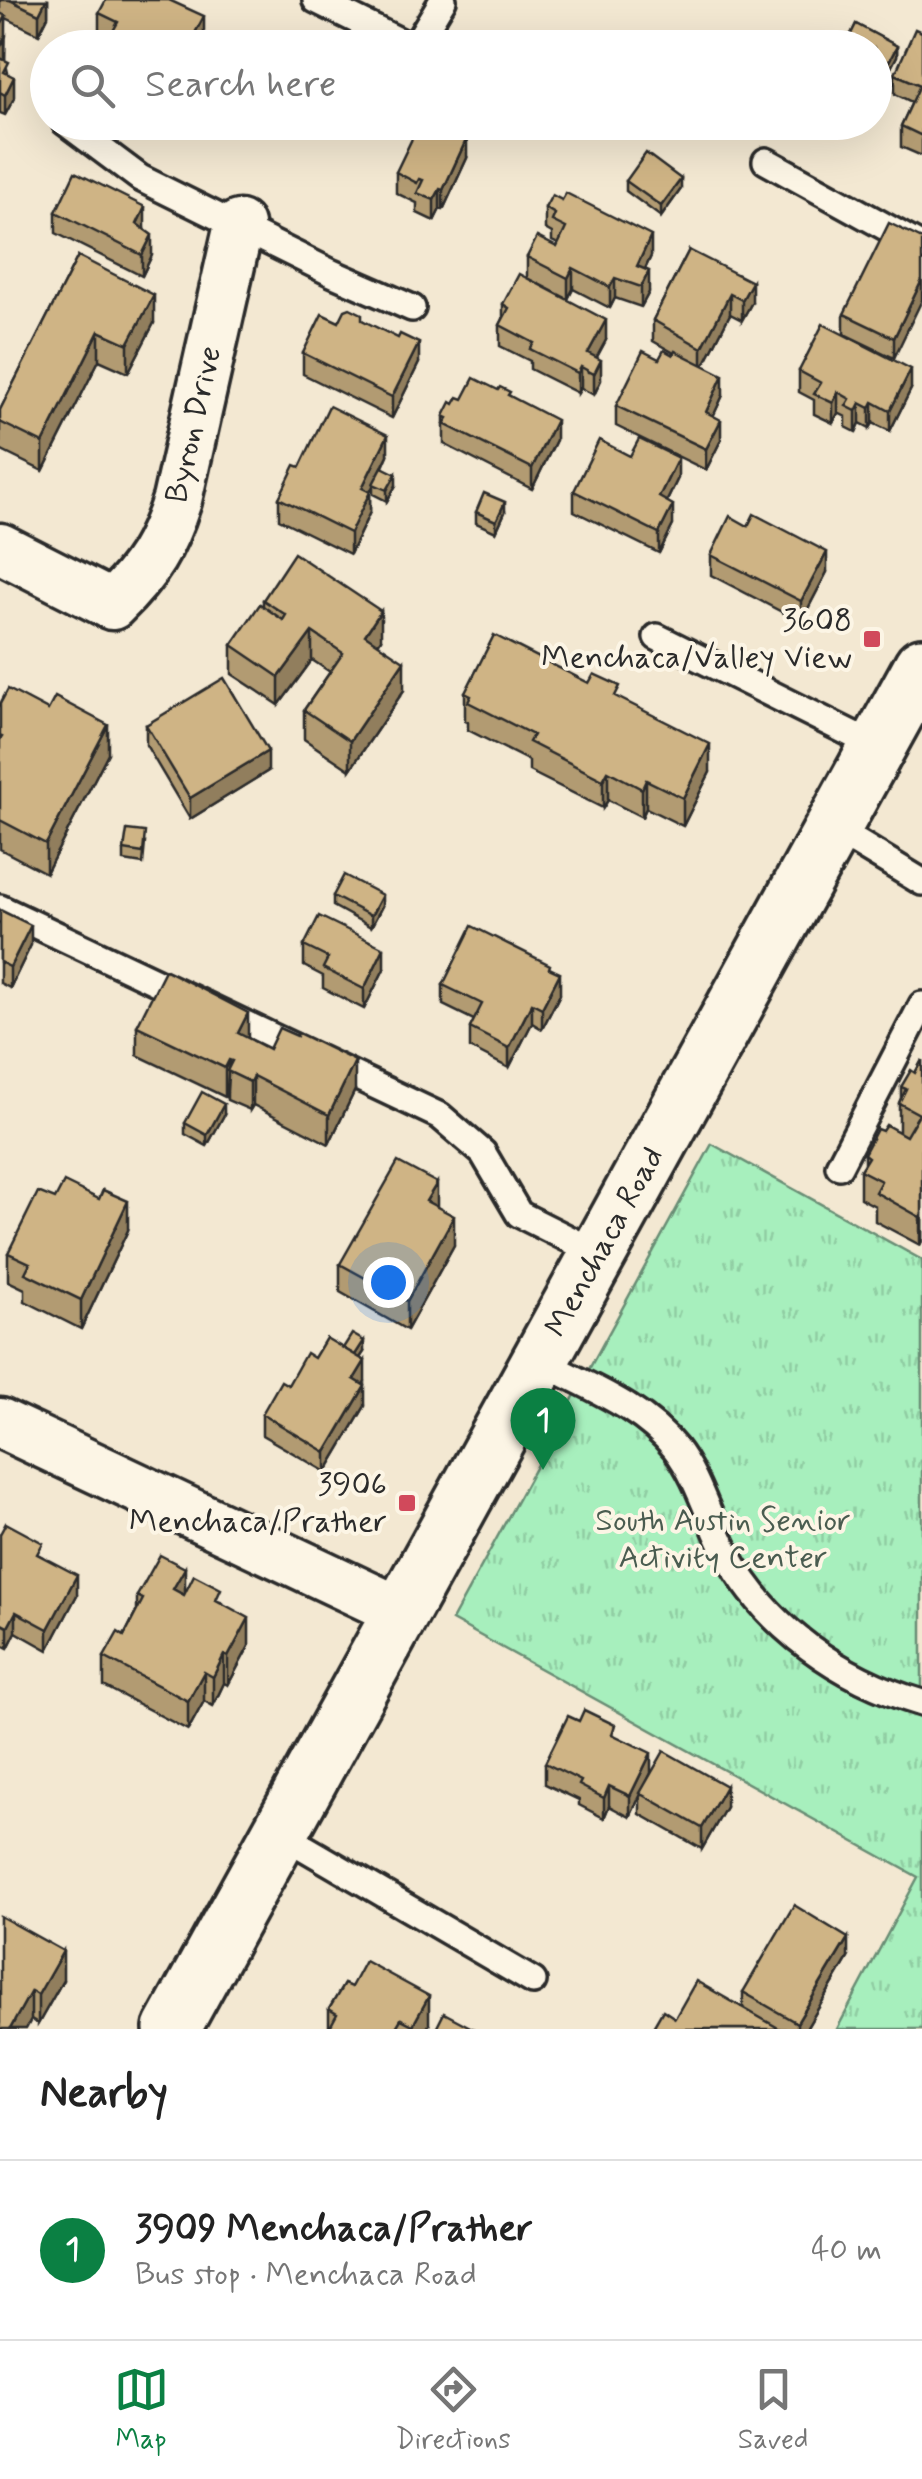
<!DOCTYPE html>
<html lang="en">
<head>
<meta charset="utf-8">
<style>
  :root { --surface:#fff; --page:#f6f6f6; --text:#222; --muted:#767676; --line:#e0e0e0; --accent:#0b8043 }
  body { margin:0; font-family:Mynerve,sans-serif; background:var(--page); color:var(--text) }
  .you { position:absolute; left:388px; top:1282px; width:35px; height:35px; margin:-25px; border:8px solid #fff; border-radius:50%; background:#1a73e8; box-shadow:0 0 0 15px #1a73e833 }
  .badge { display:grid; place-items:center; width:65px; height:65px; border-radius:50%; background:var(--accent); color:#fff; font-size:32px; font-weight:700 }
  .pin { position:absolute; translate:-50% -82px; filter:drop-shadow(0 2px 5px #0008) }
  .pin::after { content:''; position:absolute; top:52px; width:35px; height:30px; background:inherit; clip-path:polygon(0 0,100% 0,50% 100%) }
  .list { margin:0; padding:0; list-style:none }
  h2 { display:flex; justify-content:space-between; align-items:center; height:130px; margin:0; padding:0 40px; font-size:42px }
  h2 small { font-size:32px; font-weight:400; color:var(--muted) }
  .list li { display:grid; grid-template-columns:65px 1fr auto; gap:30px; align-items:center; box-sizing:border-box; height:180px; padding:0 40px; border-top:2px solid var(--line) }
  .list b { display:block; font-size:38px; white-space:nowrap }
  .list p { margin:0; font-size:32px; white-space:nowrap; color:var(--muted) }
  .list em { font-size:32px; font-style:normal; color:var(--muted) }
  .icon { flex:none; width:55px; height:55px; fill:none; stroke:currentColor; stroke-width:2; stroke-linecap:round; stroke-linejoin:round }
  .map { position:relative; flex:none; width:922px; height:2029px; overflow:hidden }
  .search { position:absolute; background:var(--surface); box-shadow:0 10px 40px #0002; left:30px; right:30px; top:30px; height:110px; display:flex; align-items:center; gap:25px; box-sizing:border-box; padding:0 35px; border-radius:55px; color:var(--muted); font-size:38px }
  .sheet { height:310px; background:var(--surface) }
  nav { display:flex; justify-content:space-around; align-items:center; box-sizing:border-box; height:140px; border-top:2px solid var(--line); background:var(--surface); font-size:28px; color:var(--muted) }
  nav a { display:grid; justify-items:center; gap:5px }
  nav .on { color:var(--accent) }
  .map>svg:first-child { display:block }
  .park { fill:url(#park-tufts); stroke:#698d74; stroke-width:2.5 }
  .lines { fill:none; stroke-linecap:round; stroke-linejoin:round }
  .lane-casing { stroke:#2b2b2b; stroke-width:32 }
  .street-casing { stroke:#2b2b2b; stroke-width:55 }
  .secondary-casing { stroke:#2b2b2b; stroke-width:62 }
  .lane { stroke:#fcf5e5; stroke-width:25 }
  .street { stroke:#fcf5e5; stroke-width:48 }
  .secondary { stroke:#fcf5e5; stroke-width:55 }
  .wall { fill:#b29b72; stroke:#2b2b2b; stroke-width:2.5 }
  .shaded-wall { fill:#917e5d; stroke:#2b2b2b; stroke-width:2.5 }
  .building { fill:#cfb485; stroke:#2b2b2b; stroke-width:2.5 }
  .poi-dot { fill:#d1495b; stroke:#fcf5e5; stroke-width:4 }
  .labels { text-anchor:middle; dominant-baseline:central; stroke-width:8; stroke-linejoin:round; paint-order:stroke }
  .street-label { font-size:32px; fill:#2b2b2b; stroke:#fcf5e5 }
  .poi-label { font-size:32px; fill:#2b2b2b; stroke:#fcf5e5; text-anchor:end }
  .park-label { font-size:32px; fill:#4a5c50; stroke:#fcf5e5 }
</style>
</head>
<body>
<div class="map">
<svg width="922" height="2029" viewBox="0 0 922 2029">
  <defs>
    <pattern id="park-tufts" width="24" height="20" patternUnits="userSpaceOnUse" patternTransform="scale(2.5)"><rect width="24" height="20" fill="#a7efbd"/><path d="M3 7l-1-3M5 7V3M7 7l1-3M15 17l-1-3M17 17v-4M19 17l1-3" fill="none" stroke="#90cda3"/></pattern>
  </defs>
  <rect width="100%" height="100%" fill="#f3e8d2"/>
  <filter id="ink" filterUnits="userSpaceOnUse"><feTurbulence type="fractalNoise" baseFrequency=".01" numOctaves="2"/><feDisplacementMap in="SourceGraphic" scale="20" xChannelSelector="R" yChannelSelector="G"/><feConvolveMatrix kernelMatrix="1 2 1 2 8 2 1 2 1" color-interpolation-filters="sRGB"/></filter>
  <g filter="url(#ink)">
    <polygon class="park" points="712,1144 922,1260 922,2029 837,2029 918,1877 452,1620"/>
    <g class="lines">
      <defs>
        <g id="lane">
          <polyline points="316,0 413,48"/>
          <polyline points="414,48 443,0"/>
          <polyline points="65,122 140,178 332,273 412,308"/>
          <polyline points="766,161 922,247"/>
          <polyline points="657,637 878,747"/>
          <polyline points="833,828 922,882"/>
          <polyline points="0,908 440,1116 483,1153 519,1214 599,1254"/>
          <polyline points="839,1166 922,1005"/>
          <path d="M540 1361C586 1386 642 1406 675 1448 698 1477 709 1519 726 1552 766 1628 841 1679 922 1703"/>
          <polyline points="281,1834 533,1981"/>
        </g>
        <g id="street">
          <path id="s1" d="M0 548 112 605C147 571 162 546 177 500L239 225"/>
          <polyline points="0,1423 403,1613"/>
        </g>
        <g id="secondary">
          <path id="s2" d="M172 2029 922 666"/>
        </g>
      </defs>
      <use href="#lane" class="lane-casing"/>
      <use href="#street" class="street-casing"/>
      <use href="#secondary" class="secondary-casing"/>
      <use href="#lane" class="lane"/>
      <use href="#street" class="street"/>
      <use href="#secondary" class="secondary"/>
    </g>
    <g class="wall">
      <polygon points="0,0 48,0 48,16 39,34 6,18 5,60 14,98 5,115 0,113"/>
      <polygon points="99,13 204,37 198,48 112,48 112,40 99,34"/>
      <polygon points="856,24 897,46 897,56 886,77 874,71 874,48 845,48"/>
      <polygon points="922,32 922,156 901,147 901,126 912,102 895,94 895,74"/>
      <polygon points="467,158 443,210 440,209 434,221 417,213 417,203 396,193 396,172"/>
      <polygon points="626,181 681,189 661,217 626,191"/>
      <polygon points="545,208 651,256 645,269 649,292 641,307 615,298 610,308 573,289 568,299 527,278 527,257 557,247 558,244 552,241 552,233 545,229"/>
      <polygon points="56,212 145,228 152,255 142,276 56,233"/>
      <polygon points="922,239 894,358 844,334 844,314"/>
      <polygon points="689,250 752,302 742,320 730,314 704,365 723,395 713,416 721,440 706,470 616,426 616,406 659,359 673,355 674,353 653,341 653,320"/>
      <polygon points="78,256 154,323 128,373 99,360 43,471 0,450 0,410"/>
      <polygon points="503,304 606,340 597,357 601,380 594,395 581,388 578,393 530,369 530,361 500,346 500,325 503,319"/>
      <polygon points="362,320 419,363 392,418 303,374 303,353 339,322"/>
      <polygon points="799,371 911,389 890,431 873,423 870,428 860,423 856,432 846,427 846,417 838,413 833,423 814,414 814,400 799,392"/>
      <polygon points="510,396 556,440 532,489 444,444 444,416 454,404 463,399"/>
      <polygon points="388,455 383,467 396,485 387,501 373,494 373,486 370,492 370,512 350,554 279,519 279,498 300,467"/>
      <polygon points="630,456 678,478 667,501 673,525 659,553 574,511 574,491"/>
      <polygon points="476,512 505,512 496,532 476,523"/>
      <polygon points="748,526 827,572 801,622 711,575 711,555"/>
      <polygon points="263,600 381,639 378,644 404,690 350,770 304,739 304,710 330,672 312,660 279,705 232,674 232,645 263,606"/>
      <polygon points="465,693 620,699 710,772 683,826 646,808 642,817 608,800 603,808 529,771 529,761 468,730 468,722 465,721"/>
      <polygon points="0,704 108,753 46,873 0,849"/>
      <polygon points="146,725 268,771 190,819 146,745"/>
      <polygon points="145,843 143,864 124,861 124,850"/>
      <polygon points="333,896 382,906 371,927 333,906"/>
      <polygon points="0,910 31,945 10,988 0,983"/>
      <polygon points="304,946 384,969 364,1009 323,988 323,976 304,966"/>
      <polygon points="550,969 560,994 542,1029 532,1023 509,1068 470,1048 470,1028 474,1020 443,1005 443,985"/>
      <polygon points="137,1026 248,1038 355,1090 329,1144 253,1105 250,1110 227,1100 227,1092 225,1097 137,1055"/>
      <polygon points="922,1060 922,1241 920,1245 875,1221 875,1206 860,1198 860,1170 864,1164 864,1154 882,1131 899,1131 899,1103 901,1098 901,1087 915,1073"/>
      <polygon points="224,1115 207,1146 185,1134 185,1123"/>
      <polygon points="437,1207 454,1245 407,1330 340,1292 340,1264"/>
      <polygon points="128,1230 81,1329 25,1301 25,1289 8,1281 8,1253"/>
      <polygon points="343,1348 364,1352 360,1358 365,1381 363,1384 365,1406 326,1472 262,1435 262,1414 288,1385 314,1358"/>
      <polygon points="0,1534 43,1557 77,1595 48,1650 16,1632 8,1648 0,1644"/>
      <polygon points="185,1593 221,1602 249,1646 228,1685 224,1683 213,1706 204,1701 188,1730 104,1686 104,1657 124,1636 137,1610 137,1596"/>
      <polygon points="615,1736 651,1773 726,1807 702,1849 640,1814 640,1795 630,1817 609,1806 604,1818 579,1805 579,1800 545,1784 545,1763"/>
      <polygon points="0,1916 63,1980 38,2024 31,2020"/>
      <polygon points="848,1958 806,2029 652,2029 675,2018 743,2008 743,1992"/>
      <polygon points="344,1984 429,2025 426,2029 329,2029 329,2009"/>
    </g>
    <g class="shaded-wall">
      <polygon points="46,0 48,0 48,16 39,34 39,14"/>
      <polygon points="6,16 6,36 0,47 0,27"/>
      <polygon points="204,16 204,37 198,48 187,48"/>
      <polygon points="5,39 5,60 0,69 0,48"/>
      <polygon points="897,46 897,56 886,77 886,67"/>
      <polygon points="14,77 14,98 5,115 5,95"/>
      <polygon points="467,138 467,158 443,210 443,190"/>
      <polygon points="681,179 681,189 661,217 661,206"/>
      <polygon points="440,189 440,209 434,221 434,200"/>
      <polygon points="145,207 145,228 137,244 137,224"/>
      <polygon points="152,235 152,255 142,276 142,255"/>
      <polygon points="651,236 651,256 637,286 637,266"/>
      <polygon points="573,268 573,289 568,299 568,278"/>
      <polygon points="649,271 649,292 641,307 641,287"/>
      <polygon points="615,278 615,298 610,308 610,287"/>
      <polygon points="922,280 922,300 894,358 894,338"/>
      <polygon points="752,282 752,302 742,320 742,300"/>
      <polygon points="730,294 730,314 702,369 702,348"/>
      <polygon points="154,295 154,323 128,373 128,344"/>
      <polygon points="606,320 606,340 588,373 588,353"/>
      <polygon points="99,331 99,360 43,471 43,443"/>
      <polygon points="419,343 419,363 392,418 392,397"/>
      <polygon points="601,360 601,380 594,395 594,374"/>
      <polygon points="581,367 581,388 578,393 578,373"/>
      <polygon points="911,369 911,389 890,431 890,411"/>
      <polygon points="723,375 723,395 706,432 706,412"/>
      <polygon points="838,392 838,413 833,423 833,403"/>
      <polygon points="873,402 873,423 870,428 870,408"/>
      <polygon points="860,403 860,423 856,432 856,411"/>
      <polygon points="556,420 556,440 532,489 532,468"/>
      <polygon points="721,420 721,440 706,470 706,449"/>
      <polygon points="388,435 388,455 370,492 370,512 350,554 350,533 362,488"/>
      <polygon points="678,458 678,478 659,517 659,497"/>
      <polygon points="396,474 396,485 387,501 387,490"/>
      <polygon points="505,502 505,512 496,532 496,521"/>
      <polygon points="673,505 673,525 659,553 659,533"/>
      <polygon points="827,552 827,572 801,622 801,601"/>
      <polygon points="381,611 381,639 365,663 365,635"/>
      <polygon points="312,632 312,660 279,705 279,677"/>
      <polygon points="404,661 404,690 350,770 350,741"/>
      <polygon points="108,725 108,753 46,873 46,844"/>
      <polygon points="710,744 710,772 683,826 683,798"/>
      <polygon points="268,751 268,771 190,819 190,798"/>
      <polygon points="608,771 608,800 603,808 603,780"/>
      <polygon points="646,780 646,808 642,817 642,789"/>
      <polygon points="382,895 382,906 371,927 371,916"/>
      <polygon points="31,925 31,945 10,988 10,967"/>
      <polygon points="384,948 384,969 364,1009 364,989"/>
      <polygon points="560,973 560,994 542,1029 542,1008"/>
      <polygon points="532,1003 532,1023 509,1068 509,1048"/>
      <polygon points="248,1013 248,1042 238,1033"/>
      <polygon points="229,1060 227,1092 225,1097 225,1068"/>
      <polygon points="355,1061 355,1090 329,1144 329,1115"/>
      <polygon points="253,1076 253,1105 250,1110 250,1082"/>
      <polygon points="224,1104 224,1115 207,1146 207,1135"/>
      <polygon points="437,1183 437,1211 426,1201"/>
      <polygon points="128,1201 128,1230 81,1329 81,1300"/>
      <polygon points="922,1213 922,1241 920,1245 920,1217"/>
      <polygon points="454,1216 454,1245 407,1330 407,1301"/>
      <polygon points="364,1341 364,1352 353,1368 353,1357"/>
      <polygon points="365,1361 365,1381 354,1400 354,1379"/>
      <polygon points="365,1386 365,1406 326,1472 326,1452"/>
      <polygon points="185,1568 185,1596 173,1589"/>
      <polygon points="77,1575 77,1595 48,1650 48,1629"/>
      <polygon points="16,1612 16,1632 8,1648 8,1627"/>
      <polygon points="249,1618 249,1646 228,1685 228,1657"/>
      <polygon points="224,1655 224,1683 213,1706 213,1677"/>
      <polygon points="204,1672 204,1701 188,1730 188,1701"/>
      <polygon points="651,1753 651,1773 630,1817 630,1796"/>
      <polygon points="609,1786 609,1806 604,1818 604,1798"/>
      <polygon points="726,1786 726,1807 702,1849 702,1828"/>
      <polygon points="848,1938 848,1958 806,2029 797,2029 797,2023"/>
      <polygon points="63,1951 63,1980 38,2024 38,1995"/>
      <polygon points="31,1991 31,2020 26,2029 10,2029"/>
      <polygon points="429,1996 429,2025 426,2029 413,2029 413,2025"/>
    </g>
    <g class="building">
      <polygon points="10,0 46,0 39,14"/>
      <polygon points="106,0 169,0 204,16 187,48 138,48 112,33 118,22 99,13"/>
      <polygon points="0,13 6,16 0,27"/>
      <polygon points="856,24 897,46 886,67 874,61 874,48 849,48 845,46"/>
      <polygon points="915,29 922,32 922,136 901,126 920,85 895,74"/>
      <polygon points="0,58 9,62 4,72 14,77 5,95 0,92"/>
      <polygon points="420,122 435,122 467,138 443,190 440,189 434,200 417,193 423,180 419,179 417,183 396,172"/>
      <polygon points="646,153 681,179 661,206 626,181"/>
      <polygon points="75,172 145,207 137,224 152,235 142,255 56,212"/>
      <polygon points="566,193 651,236 637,266 649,271 641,287 615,278 610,287 573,268 568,278 527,257 537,237 557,247 566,228 552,221 555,214 545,208 552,195 562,200"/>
      <polygon points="889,223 922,239 922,280 894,338 844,314"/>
      <polygon points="689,250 752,282 742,300 730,294 702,348 653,320"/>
      <polygon points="78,256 154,295 128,344 99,331 43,443 0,422 0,410"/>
      <polygon points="519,274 606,320 588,353 601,360 594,374 581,367 578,373 530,349 534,343 500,325 509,308 503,304"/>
      <polygon points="350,308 362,314 362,320 398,338 400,334 419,343 392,397 303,353 322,314 339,322 345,310"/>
      <polygon points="823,324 911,369 890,411 873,402 870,408 860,403 856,411 846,406 850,399 838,392 833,403 814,394 821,383 799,371"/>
      <polygon points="664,350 673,355 675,351 723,375 706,412 721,420 706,449 616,406 643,351 659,359"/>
      <polygon points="474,378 498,390 500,387 510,392 508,395 556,420 532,468 444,424 448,418 444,416 451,402 454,404 458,397 463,399"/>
      <polygon points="329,406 388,435 362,488 370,492 350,533 279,498 295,465 300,467"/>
      <polygon points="639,439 678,458 659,497 673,505 659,533 574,491 599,440 630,456"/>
      <polygon points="382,467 396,474 387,490 373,484"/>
      <polygon points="484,493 505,502 496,521 476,512"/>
      <polygon points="754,514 827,552 801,601 711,555 730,516 748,526"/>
      <polygon points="294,553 381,611 365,635 404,661 350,741 304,710 343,653 312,632 279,677 232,645 260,604 283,620 286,615 263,600"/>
      <polygon points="494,635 589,683 594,674 620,686 615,696 710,744 683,798 646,780 642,789 608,771 603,780 529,742 533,735 468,702 471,696 465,693"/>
      <polygon points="224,678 268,751 190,798 146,725"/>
      <polygon points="8,689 48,710 55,697 108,725 46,844 0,820 0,740 2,737 0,736 0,704"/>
      <polygon points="127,830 145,832 143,853 124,850"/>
      <polygon points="344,875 382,895 371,916 333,896"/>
      <polygon points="0,910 31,925 10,967 0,962"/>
      <polygon points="319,916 384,948 364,989 323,968 328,958 304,946"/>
      <polygon points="472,926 550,965 549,968 560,973 542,1008 532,1003 509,1048 470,1028 482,1004 443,985"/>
      <polygon points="165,970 248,1013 238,1033 269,1049 279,1028 297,1036 298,1033 355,1061 329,1115 253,1076 250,1082 227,1071 232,1061 229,1060 225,1068 137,1026"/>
      <polygon points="922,1060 922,1213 920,1217 875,1192 881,1181 860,1170 868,1157 864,1154 877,1129 882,1131 886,1125 906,1136 919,1114 899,1103 906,1089 901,1087 911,1070 915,1073"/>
      <polygon points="202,1092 224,1104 207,1135 185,1123"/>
      <polygon points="398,1162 437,1183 426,1201 454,1216 407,1301 340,1264"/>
      <polygon points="64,1182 99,1199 103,1190 128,1201 81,1300 25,1273 30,1263 8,1253 38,1192 55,1199"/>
      <polygon points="352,1334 364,1341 355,1355 343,1348"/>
      <polygon points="326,1338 365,1361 354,1379 365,1386 326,1452 262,1414 281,1381 288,1385 306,1353 314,1358"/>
      <polygon points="6,1523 43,1543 37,1554 77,1575 48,1629 16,1612 8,1627 0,1623 0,1534"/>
      <polygon points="160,1555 185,1568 173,1589 184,1595 194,1575 221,1589 216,1600 249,1618 228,1657 224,1655 213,1677 204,1672 188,1701 104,1657 118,1632 124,1636 143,1599 137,1596"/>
      <polygon points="584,1710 615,1725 612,1734 651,1753 630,1796 609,1786 604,1798 579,1785 581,1781 545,1763 568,1716 579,1721"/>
      <polygon points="664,1751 726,1786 702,1828 640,1793"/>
      <polygon points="794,1905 848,1938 797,2023 743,1992"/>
      <polygon points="0,1916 63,1951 38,1995 31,1991 10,2029 0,2029"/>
      <polygon points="365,1961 429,1996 413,2025 401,2019 395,2029 329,2029 337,2014 329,2009 344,1984 351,1987"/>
      <polygon points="696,1981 780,2029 652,2029 663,2010 675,2018"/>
      <polygon points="444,2013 474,2029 436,2029"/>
    </g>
  </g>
  <g class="poi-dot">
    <rect x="862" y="629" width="20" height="20" rx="5"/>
    <rect x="397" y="1493" width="20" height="20" rx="5"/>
  </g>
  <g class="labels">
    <g class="street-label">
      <text stroke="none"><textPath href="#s1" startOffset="328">Byron Drive</textPath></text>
      <text stroke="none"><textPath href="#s2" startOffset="898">Menchaca Road</textPath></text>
    </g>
    <g class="poi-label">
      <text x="852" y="621">3608<tspan x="852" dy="37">Menchaca/Valley View</tspan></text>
      <text x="387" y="1485">3906<tspan x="387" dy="37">Menchaca/Prather</tspan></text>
    </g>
    <g class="park-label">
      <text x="723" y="1521">South Austin Senior<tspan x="723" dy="37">Activity Center</tspan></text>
    </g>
  </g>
</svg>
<div class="you"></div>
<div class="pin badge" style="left:543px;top:1470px">1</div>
<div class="search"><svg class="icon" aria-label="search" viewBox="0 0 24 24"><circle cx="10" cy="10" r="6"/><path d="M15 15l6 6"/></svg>Search here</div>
</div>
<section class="sheet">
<h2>Nearby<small></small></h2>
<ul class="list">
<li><span class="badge">1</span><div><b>3909 Menchaca/Prather</b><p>Bus stop · Menchaca Road</p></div><em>40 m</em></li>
</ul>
</section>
<nav>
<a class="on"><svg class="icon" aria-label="map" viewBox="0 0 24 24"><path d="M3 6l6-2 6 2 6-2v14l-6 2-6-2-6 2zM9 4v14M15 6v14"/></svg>Map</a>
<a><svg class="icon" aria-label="directions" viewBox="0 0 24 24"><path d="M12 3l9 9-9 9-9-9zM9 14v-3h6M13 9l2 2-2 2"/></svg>Directions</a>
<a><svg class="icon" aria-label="saved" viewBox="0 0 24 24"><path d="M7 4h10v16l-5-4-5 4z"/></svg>Saved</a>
</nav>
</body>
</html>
